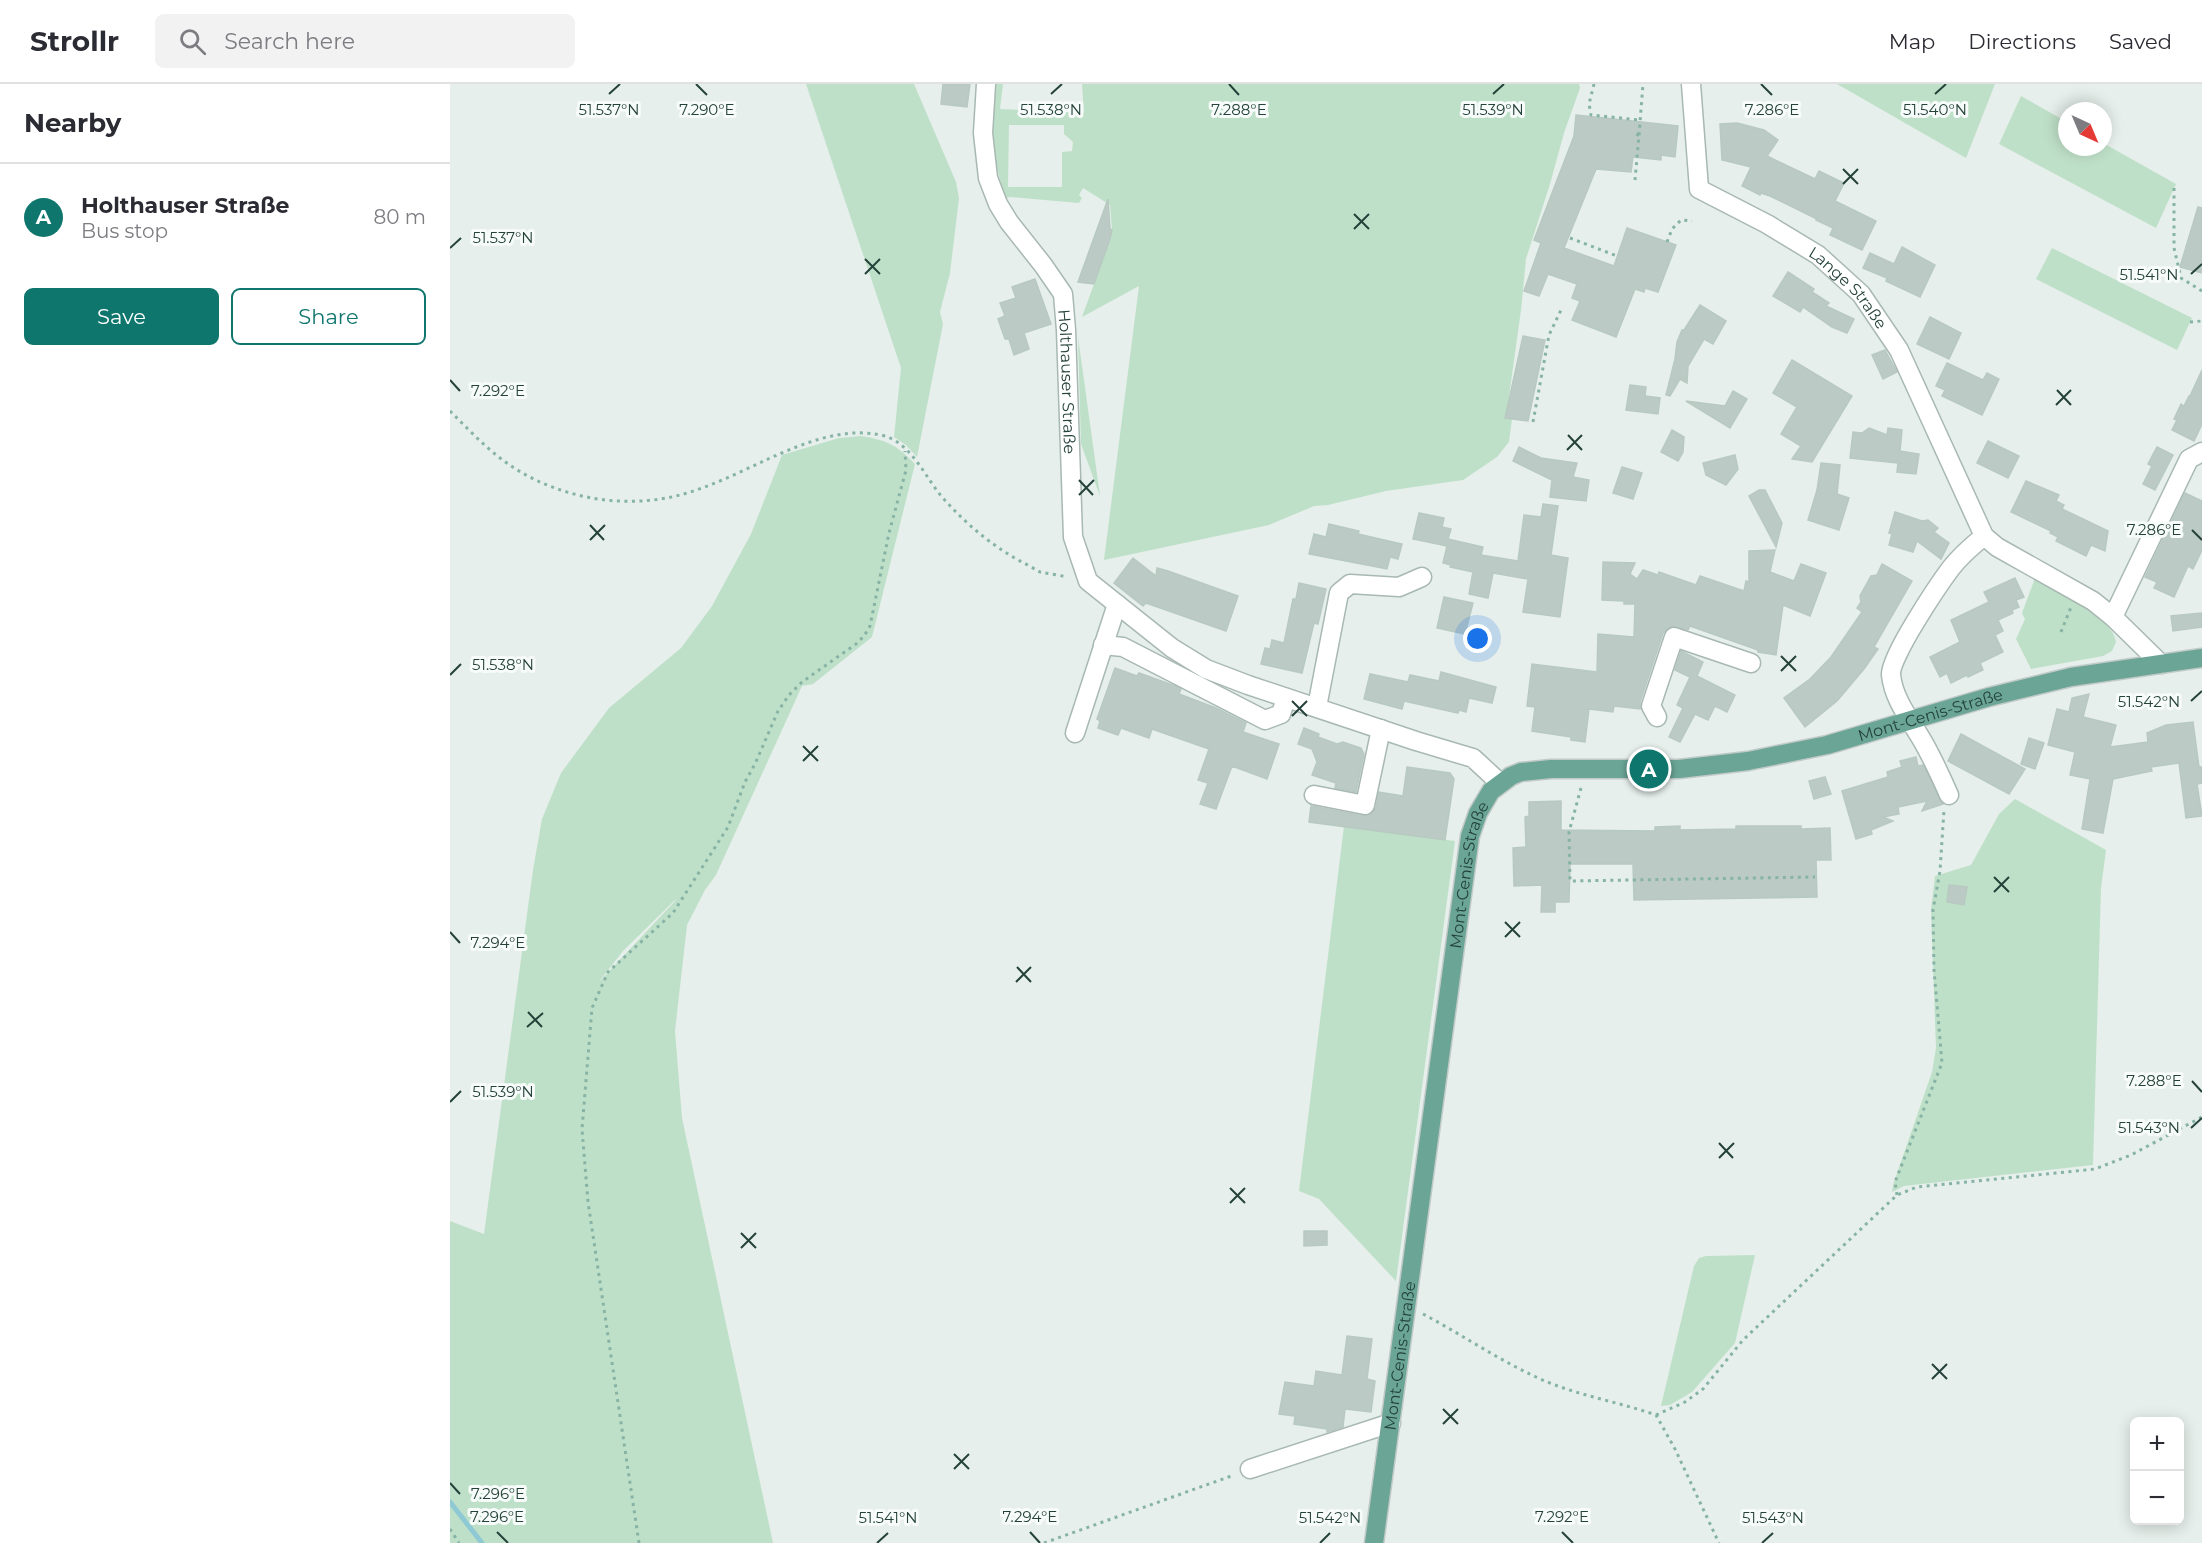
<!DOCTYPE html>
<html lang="en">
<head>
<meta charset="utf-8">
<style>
  :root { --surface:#fff; --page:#f2f2f3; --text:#2b2b33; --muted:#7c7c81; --line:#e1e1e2; --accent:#0f766e }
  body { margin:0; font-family:Montserrat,sans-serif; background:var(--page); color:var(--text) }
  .controls { position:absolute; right:18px; bottom:18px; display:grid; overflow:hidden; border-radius:9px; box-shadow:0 3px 15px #0003 }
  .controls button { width:54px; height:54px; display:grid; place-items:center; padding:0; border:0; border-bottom:2px solid var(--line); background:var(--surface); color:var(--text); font:30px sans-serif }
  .compass { position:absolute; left:1608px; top:18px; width:54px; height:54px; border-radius:50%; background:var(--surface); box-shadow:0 3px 15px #0003; rotate:136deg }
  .you { position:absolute; left:1028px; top:555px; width:21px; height:21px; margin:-15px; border:4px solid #fff; border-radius:50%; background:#1a73e8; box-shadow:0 0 0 9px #1a73e833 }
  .badge { display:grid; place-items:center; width:39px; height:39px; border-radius:50%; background:var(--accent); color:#fff; font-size:20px; font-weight:700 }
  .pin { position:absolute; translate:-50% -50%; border:3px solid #fff; box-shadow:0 2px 6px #0006 }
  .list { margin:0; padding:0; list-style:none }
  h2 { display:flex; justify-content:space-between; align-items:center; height:78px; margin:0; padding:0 24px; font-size:26px }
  h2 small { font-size:20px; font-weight:400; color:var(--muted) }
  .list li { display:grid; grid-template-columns:39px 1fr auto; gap:18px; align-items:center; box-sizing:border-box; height:108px; padding:0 24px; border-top:2px solid var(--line) }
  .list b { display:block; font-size:22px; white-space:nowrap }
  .list p { margin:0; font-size:20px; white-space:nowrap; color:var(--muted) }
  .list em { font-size:20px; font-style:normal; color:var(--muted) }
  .actions { display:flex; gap:12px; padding:18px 24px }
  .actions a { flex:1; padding:14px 0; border:2px solid var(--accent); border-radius:9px; text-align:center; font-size:21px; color:var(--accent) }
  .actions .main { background:var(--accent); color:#fff }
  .icon { flex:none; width:33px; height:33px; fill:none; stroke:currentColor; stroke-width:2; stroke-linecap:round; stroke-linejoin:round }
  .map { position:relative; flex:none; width:1752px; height:1459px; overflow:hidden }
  header { display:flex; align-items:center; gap:36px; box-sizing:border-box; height:84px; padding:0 30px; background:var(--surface); border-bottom:2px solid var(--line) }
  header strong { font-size:28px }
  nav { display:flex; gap:33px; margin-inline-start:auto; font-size:21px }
  .search { width:420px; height:54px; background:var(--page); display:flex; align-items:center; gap:15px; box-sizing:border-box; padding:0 21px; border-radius:9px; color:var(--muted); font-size:22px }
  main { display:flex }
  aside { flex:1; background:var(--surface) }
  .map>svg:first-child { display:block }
  .green { fill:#bfe0c8; fill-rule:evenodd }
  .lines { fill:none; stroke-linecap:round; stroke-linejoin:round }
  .stream { stroke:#8ec9d4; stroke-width:5 }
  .building { fill:#bbcac4; stroke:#b8c9c2; stroke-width:1.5 }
  .minor-casing { stroke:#a8b8b2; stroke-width:21 }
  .major-casing { stroke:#c2cac8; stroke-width:21 }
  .path { stroke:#86b3a5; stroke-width:3; stroke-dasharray:3 4.5; stroke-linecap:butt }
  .minor { stroke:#fff; stroke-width:18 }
  .major { stroke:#6aa596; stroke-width:18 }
  .ticks { fill:none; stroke:#24423a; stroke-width:2 }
  .labels { text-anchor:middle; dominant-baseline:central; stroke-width:6; stroke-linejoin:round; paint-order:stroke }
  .street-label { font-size:16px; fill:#24423a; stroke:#f7fbf9 }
  .ticks-label { font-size:15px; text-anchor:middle; fill:#24423a; stroke:#f7fbf9; stroke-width:6; stroke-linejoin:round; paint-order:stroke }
</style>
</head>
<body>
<header>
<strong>Strollr</strong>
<div class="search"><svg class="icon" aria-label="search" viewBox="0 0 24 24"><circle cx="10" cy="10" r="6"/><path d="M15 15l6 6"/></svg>Search here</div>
<nav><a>Map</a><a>Directions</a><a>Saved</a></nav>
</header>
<main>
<aside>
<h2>Nearby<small></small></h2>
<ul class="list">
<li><span class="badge">A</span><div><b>Holthauser Straße</b><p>Bus stop</p></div><em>80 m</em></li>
</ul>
<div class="actions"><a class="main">Save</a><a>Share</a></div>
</aside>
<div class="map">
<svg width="1752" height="1459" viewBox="0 0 1752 1459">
  <rect width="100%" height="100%" fill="#e6efeb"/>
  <g class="green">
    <polygon points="356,0 464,0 506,98 509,114 500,189 490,228 493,240 467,373 456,361 444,353 451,284"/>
    <path d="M546 0H553L550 25 634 29 632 0H1129L1130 4 1114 49 1100 100 1076 175 1071 226 1056 334 1062 335 1059 358 1047 373 1013 396 936 407 878 421 864 422 819 441 654 476 689 202 632 233 660 156 662 146 660 121 633 104 629 111 632 114 629 119 560 113 556 114C541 74 541 42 546 0ZM559 41H614V50L623 58 622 67 612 68V103H558Z"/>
    <polygon points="1387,0 1545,0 1516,74"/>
    <polygon points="1571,12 1617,38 1617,63 1653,63 1653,59 1726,100 1706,144 1549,60"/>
    <polygon points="1602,164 1742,234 1727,266 1586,195"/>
    <polygon points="628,253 650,412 631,360"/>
    <path d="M411 352C437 356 447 361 465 380L422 553 363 600 352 602 266 791 255 806 237 841 225 947 232 1034 323 1459H0V1137L34 1150 83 786 92 735 111 689 159 624 231 564 262 522 301 450 332 371 389 354ZM225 816H226L148 899 173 867Z"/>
    <path d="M1585 494C1605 505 1664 534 1666 558L1662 567 1653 572 1581 585 1566 555 1575 535 1572 529Z"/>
    <polygon points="1565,715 1656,766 1651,804 1643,1081 1454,1102 1442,1108 1443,1101 1482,988 1486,964 1481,826 1485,792 1521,781 1549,730"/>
    <polygon points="894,742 1005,757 946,1197 869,1115 849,1107"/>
    <polygon points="1305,1171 1285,1259 1242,1308 1220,1321 1211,1322 1244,1182 1249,1174 1256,1172"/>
  </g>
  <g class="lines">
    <polyline class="stream" points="0,1418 32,1459"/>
  </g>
  <g class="building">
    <polygon points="493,0 520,0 517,23 491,20"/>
    <polygon points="1126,31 1228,42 1225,73 1211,71 1211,76 1183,73 1181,88 1146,85 1114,164 1164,182 1177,144 1226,161 1208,208 1195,204 1194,208 1185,205 1166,253 1122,236 1130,217 1122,214 1127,200 1098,190 1089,212 1074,207 1091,159 1084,156 1124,52"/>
    <polygon points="1287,39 1314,46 1328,56 1317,72 1365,95 1369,87 1394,99 1385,117 1426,137 1412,166 1380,151 1383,144 1366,136 1367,135 1320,112 1311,109 1310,111 1292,102 1301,83 1272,76 1270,40"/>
    <polygon points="658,115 660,145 662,146 660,155 644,200 628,198"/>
    <polygon points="1748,123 1752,124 1752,189 1730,183"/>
    <polygon points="1452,163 1485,181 1470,213 1436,197 1437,194 1413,184 1420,169 1444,180"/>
    <polygon points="1338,188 1364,205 1362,208 1379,219 1376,222 1404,235 1397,249 1382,243 1353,223 1350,228 1323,212"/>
    <polygon points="585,195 601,240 574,249 579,265 564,271 559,255 555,255 548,235 555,232 550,219 566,214 562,203"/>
    <polygon points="1250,221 1276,237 1263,260 1254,255 1238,282 1237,299 1230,295 1220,312 1216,311 1225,275 1227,258 1232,246 1234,246"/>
    <polygon points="1480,233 1511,249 1499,275 1467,260"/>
    <polygon points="1073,252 1095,256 1078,337 1055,334"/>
    <polygon points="1435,266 1447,288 1433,295 1422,271"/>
    <polygon points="1342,276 1402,312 1362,378 1342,375 1351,362 1331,350 1347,323 1323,309"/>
    <polygon points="1497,279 1533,296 1537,289 1549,295 1532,331 1492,312 1495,306 1486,302"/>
    <polygon points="1752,286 1752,340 1744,357 1722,346 1727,336 1724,335 1731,320 1734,322 1739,312 1740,312"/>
    <polygon points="1180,301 1196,303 1195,312 1210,314 1208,330 1176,326"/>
    <polygon points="1283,307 1297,315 1280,344 1236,317 1275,322"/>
    <polygon points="1419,344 1437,351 1438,344 1452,346 1450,367 1469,370 1466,390 1447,388 1448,379 1400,374 1403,348 1412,349"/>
    <polygon points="1222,346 1234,353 1233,368 1228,377 1211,368"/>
    <polygon points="1538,357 1569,372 1558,394 1527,379"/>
    <polygon points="1069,363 1091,374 1127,379 1123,393 1139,396 1136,417 1100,413 1102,396 1063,377"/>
    <polygon points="1707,363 1723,371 1705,406 1693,400 1702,382 1698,380"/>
    <polygon points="1285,371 1288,385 1276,401 1256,391 1253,379"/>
    <polygon points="1371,379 1390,381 1387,410 1399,414 1389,446 1358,436 1367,406"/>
    <polygon points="1172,383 1192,389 1183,415 1163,409"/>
    <polygon points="1576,397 1609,411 1606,417 1614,421 1612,425 1658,447 1655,467 1641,461 1636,472 1606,457 1608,453 1600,449 1601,447 1561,428"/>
    <polygon points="1309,406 1315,406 1332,439 1326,463 1299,412"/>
    <polygon points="1735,409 1752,417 1752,466 1743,485 1738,482 1724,513 1704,504 1707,498 1695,493"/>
    <polygon points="1093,420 1108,422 1101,471 1118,474 1110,533 1073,528 1078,495 1043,489 1038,514 1019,510 1023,488 1000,483 1001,481 993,479 997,462 963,455 969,429 994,434 992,443 1001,445 998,455 1033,463 1031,471 1068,477 1074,431 1091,433"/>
    <polygon points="1445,428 1472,437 1478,436 1488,444 1484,448 1499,459 1491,475 1467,457 1463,468 1439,461 1442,450 1439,449"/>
    <polygon points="879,440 909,447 908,450 952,460 948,475 940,473 937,485 859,470 864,450 876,453"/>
    <polygon points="1325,466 1320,488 1344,497 1351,480 1376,489 1360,532 1333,521 1326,571 1308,568 1308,566 1240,542 1238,546 1221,542 1213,549 1190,618 1190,625 1164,622 1163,628 1139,625 1135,658 1121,656 1121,653 1082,647 1085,623 1077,622 1082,580 1147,588 1148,550 1184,553 1185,520 1174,520 1174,517 1152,516 1153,478 1185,479 1180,490 1187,495 1193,486 1208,491 1209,488 1246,501 1250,492 1294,507 1296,497 1299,498 1299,467"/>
    <polygon points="683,474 706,492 707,484 718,487 788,512 776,547 696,519 693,522 664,499"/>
    <polygon points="1432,480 1462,497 1424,563 1428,565 1414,585 1387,617 1355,643 1334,614 1360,595 1381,573 1412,528 1407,524 1411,518 1410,512 1421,492 1427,491"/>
    <polygon points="1565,494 1574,513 1566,516 1569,523 1562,526 1563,529 1548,536 1553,547 1545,551 1553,568 1530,579 1533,586 1518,593 1517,591 1501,599 1497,589 1490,593 1480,573 1510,558 1501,536 1539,518 1534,508"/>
    <polygon points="849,499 876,505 868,540 864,539 852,589 811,580 815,564 820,565 822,556 834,559 843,515 846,515"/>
    <polygon points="994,513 1023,519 1015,550 987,544"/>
    <polygon points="1752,529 1752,543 1723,547 1721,532"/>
    <polygon points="1231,567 1253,578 1247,592 1285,611 1277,628 1265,622 1258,636 1245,630 1230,658 1219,653 1233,624 1227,621 1240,593 1225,586"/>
    <polygon points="665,584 687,592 689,589 725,602 731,605 729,610 766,624 796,639 793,648 829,660 817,695 782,682 766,725 750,720 758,699 748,696 759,665 702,645 699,654 671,644 668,651 648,644 650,637 647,635"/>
    <polygon points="991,588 1046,603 1042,619 1019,614 1016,628 1009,626 1008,629 954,617 952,625 914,615 920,590 958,598 960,591 989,597"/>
    <polygon points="1639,610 1633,633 1666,641 1660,663 1698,658 1697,649 1716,641 1743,638 1749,683 1752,683 1752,699 1747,700 1752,732 1736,734 1729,679 1701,683 1702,687 1663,695 1653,749 1632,745 1640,695 1620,691 1625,668 1598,661 1607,625 1619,628 1622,614"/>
    <polygon points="854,644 869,650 868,653 887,660 893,658 911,664 914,670 906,708 885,704 886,699 862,691 867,678 862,665 848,660"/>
    <polygon points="1511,650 1575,685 1559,710 1498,677"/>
    <polygon points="1579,654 1594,659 1585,685 1571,680"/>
    <polygon points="1466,673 1468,682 1473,681 1493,720 1472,727 1477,717 1448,723 1449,730 1433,733 1443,737 1421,746 1422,750 1406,755 1392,707 1438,693 1437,688 1452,683 1450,677"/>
    <polygon points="957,683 1000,689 1004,695 995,756 859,738 861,722 913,732 919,731 926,724 929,708 953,712"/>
    <polygon points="1375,693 1381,710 1364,715 1359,697"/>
    <polygon points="1111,717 1111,746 1205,747 1205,743 1230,742 1230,746 1286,745 1286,742 1351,742 1351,745 1380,744 1381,776 1366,776 1367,813 1308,814 1184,816 1183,780 1120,780 1119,818 1105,818 1105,828 1091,828 1092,801 1064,802 1063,764 1076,763 1075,733 1079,732 1079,718"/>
    <polygon points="1499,801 1517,803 1514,821 1497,818"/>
    <polygon points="854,1147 877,1147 877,1161 854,1162"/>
    <polygon points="897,1252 922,1255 917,1295 925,1297 921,1328 895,1325 893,1343 877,1348 877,1345 844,1340 845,1332 829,1330 835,1298 864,1302 866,1287 892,1291"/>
  </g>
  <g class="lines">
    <defs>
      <g id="minor">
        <path id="s1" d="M536 0 533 49 538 94 548 120 559 138 593 181 613 210 616 246 623 453 638 497 722 564 756 585 798 601 966 657 1023 674 1050 699"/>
        <path id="s2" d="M1241 0 1249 105 1317 140 1368 171 1411 210 1449 266 1534 452 1547 463 1643 517 1663 533 1711 580"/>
        <polyline points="1663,533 1739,375 1752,368"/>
        <polyline points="653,561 673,563 815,636 831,630 836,614"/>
        <polyline points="867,623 889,509 900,500 949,503 972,493"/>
        <polyline points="1207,633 1201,622 1224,553 1301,579"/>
        <polyline points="625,649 667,520"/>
        <polyline points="864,711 915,721 931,645"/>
        <path d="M1499 711C1492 695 1485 680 1477 665 1465 641 1444 619 1441 591 1439 574 1489 500 1501 484 1511 471 1522 462 1534 452"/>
        <polyline points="800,1385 941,1339"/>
      </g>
      <g id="major">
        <path id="s3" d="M924 1459 1020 752 1028 729 1041 707 1061 692 1071 688 1101 685H1229L1298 677 1377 661 1539 613 1621 593 1752 574"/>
      </g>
    </defs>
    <use href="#minor" class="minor-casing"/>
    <use href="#major" class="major-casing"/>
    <g class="path">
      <polyline points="1144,0 1139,20 1141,31 1190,36"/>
      <polyline points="1189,51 1193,0"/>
      <polyline points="1185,96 1189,51 1185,50"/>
      <polyline points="1724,104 1724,164 1731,194 1752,207"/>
      <polyline points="1120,154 1167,172"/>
      <polyline points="1217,158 1222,145 1231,136 1242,137"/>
      <polyline points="1740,238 1752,237"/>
      <path d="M0 327C16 343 32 360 50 374 99 412 169 427 230 411 260 403 290 388 318 375 354 359 392 343 431 351 462 358 475 394 493 414 516 440 541 461 570 477 577 480 584 485 590 488 599 490 609 491 617 493"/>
      <polyline points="1083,338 1099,251 1111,226"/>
      <polyline points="1611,548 1621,523"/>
      <polyline points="1131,704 1119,748 1120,797 1365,793"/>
      <polyline points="1447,1111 1445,1098 1492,979 1484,886 1483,826 1490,787 1494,726"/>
      <path d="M973 1230C1011 1250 1047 1275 1086 1293 1124 1311 1166 1317 1206 1331L1225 1365 1269 1459"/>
      <polyline points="1206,1331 1235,1318 1253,1305 1293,1256 1447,1111 1467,1103 1645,1085 1681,1071 1752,1033"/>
      <polyline points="0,1445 9,1459"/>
      <polyline points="189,1459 138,1118 132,1045 142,924 158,888 223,829 278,743 295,698 305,680 328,627 339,611 352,598 406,560 414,552 420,542 439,449 456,386 455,367"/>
      <polyline points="594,1459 784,1391"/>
    </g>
    <use href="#minor" class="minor"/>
    <use href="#major" class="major"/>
  </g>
  <path class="ticks" d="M246 0 257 11M779 0 789 11M1311 0 1322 11M159 10 170 0M601 10 612 0M1043 10 1054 0M1485 10 1496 0M1393 85 1408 100M1393 100 1408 85M904 130 919 145M904 145 919 130M0 164 11 154M415 175 430 190M415 190 430 175M1741 190 1752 180M0 296 10 307M1607 306 1621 321M1606 321 1621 306M1118 351 1132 366M1117 366 1132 351M629 396 643 411M629 411 644 396M140 441 154 456M1742 446 1752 456M140 456 155 441M1331 572 1346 587M1331 587 1346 572M0 591 11 580M842 617 857 632M1741 617 1752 607M842 632 857 617M353 662 368 677M353 677 368 662M1544 793 1559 808M1544 808 1559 793M1055 838 1070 853M0 848 10 859M1055 853 1070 838M567 883 581 898M566 898 581 883M78 928 92 943M77 943 93 929M1742 997 1752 1008M0 1018 11 1007M1741 1044 1752 1034M1269 1059 1283 1074M1269 1074 1284 1059M780 1104 795 1119M780 1119 795 1104M291 1149 306 1164M291 1164 306 1149M1482 1280 1497 1295M1482 1295 1497 1280M993 1325 1008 1340M993 1340 1008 1325M504 1370 519 1385M504 1385 519 1370M0 1399 10 1410M47 1448 58 1459M580 1448 590 1459M1112 1448 1123 1459M427 1459 438 1449M870 1459 880 1449M1312 1459 1323 1449"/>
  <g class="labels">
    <g class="street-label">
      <text stroke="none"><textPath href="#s2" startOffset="286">Lange Straße</textPath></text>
      <text stroke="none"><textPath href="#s1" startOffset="321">Holthauser Straße</textPath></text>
      <text stroke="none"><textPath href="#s3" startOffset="1215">Mont-Cenis-Straße</textPath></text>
      <text stroke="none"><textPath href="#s3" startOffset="675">Mont-Cenis-Straße</textPath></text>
      <text stroke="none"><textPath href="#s3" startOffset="189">Mont-Cenis-Straße</textPath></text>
    </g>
  </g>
  <g class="ticks-label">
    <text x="159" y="31">51.537°N</text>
    <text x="601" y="31">51.538°N</text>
    <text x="1043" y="31">51.539°N</text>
    <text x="1485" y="31">51.540°N</text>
    <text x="257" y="31">7.290°E</text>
    <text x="789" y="31">7.288°E</text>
    <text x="1322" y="31">7.286°E</text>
    <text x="53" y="159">51.537°N</text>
    <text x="1699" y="196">51.541°N</text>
    <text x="48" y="312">7.292°E</text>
    <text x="1704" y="451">7.286°E</text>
    <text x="53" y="586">51.538°N</text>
    <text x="1699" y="623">51.542°N</text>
    <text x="48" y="864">7.294°E</text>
    <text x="1704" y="1002">7.288°E</text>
    <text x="53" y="1013">51.539°N</text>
    <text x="1699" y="1049">51.543°N</text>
    <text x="48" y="1415">7.296°E</text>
    <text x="47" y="1438">7.296°E</text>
    <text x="580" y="1438">7.294°E</text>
    <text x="1112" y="1438">7.292°E</text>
    <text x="438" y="1439">51.541°N</text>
    <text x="880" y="1439">51.542°N</text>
    <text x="1323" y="1439">51.543°N</text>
  </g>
</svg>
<div class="controls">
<button>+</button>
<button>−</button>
</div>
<svg class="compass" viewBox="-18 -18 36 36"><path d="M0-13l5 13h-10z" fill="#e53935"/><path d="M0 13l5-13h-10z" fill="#7c7c81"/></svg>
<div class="you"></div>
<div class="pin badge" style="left:1199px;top:685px">A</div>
</div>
</main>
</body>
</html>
